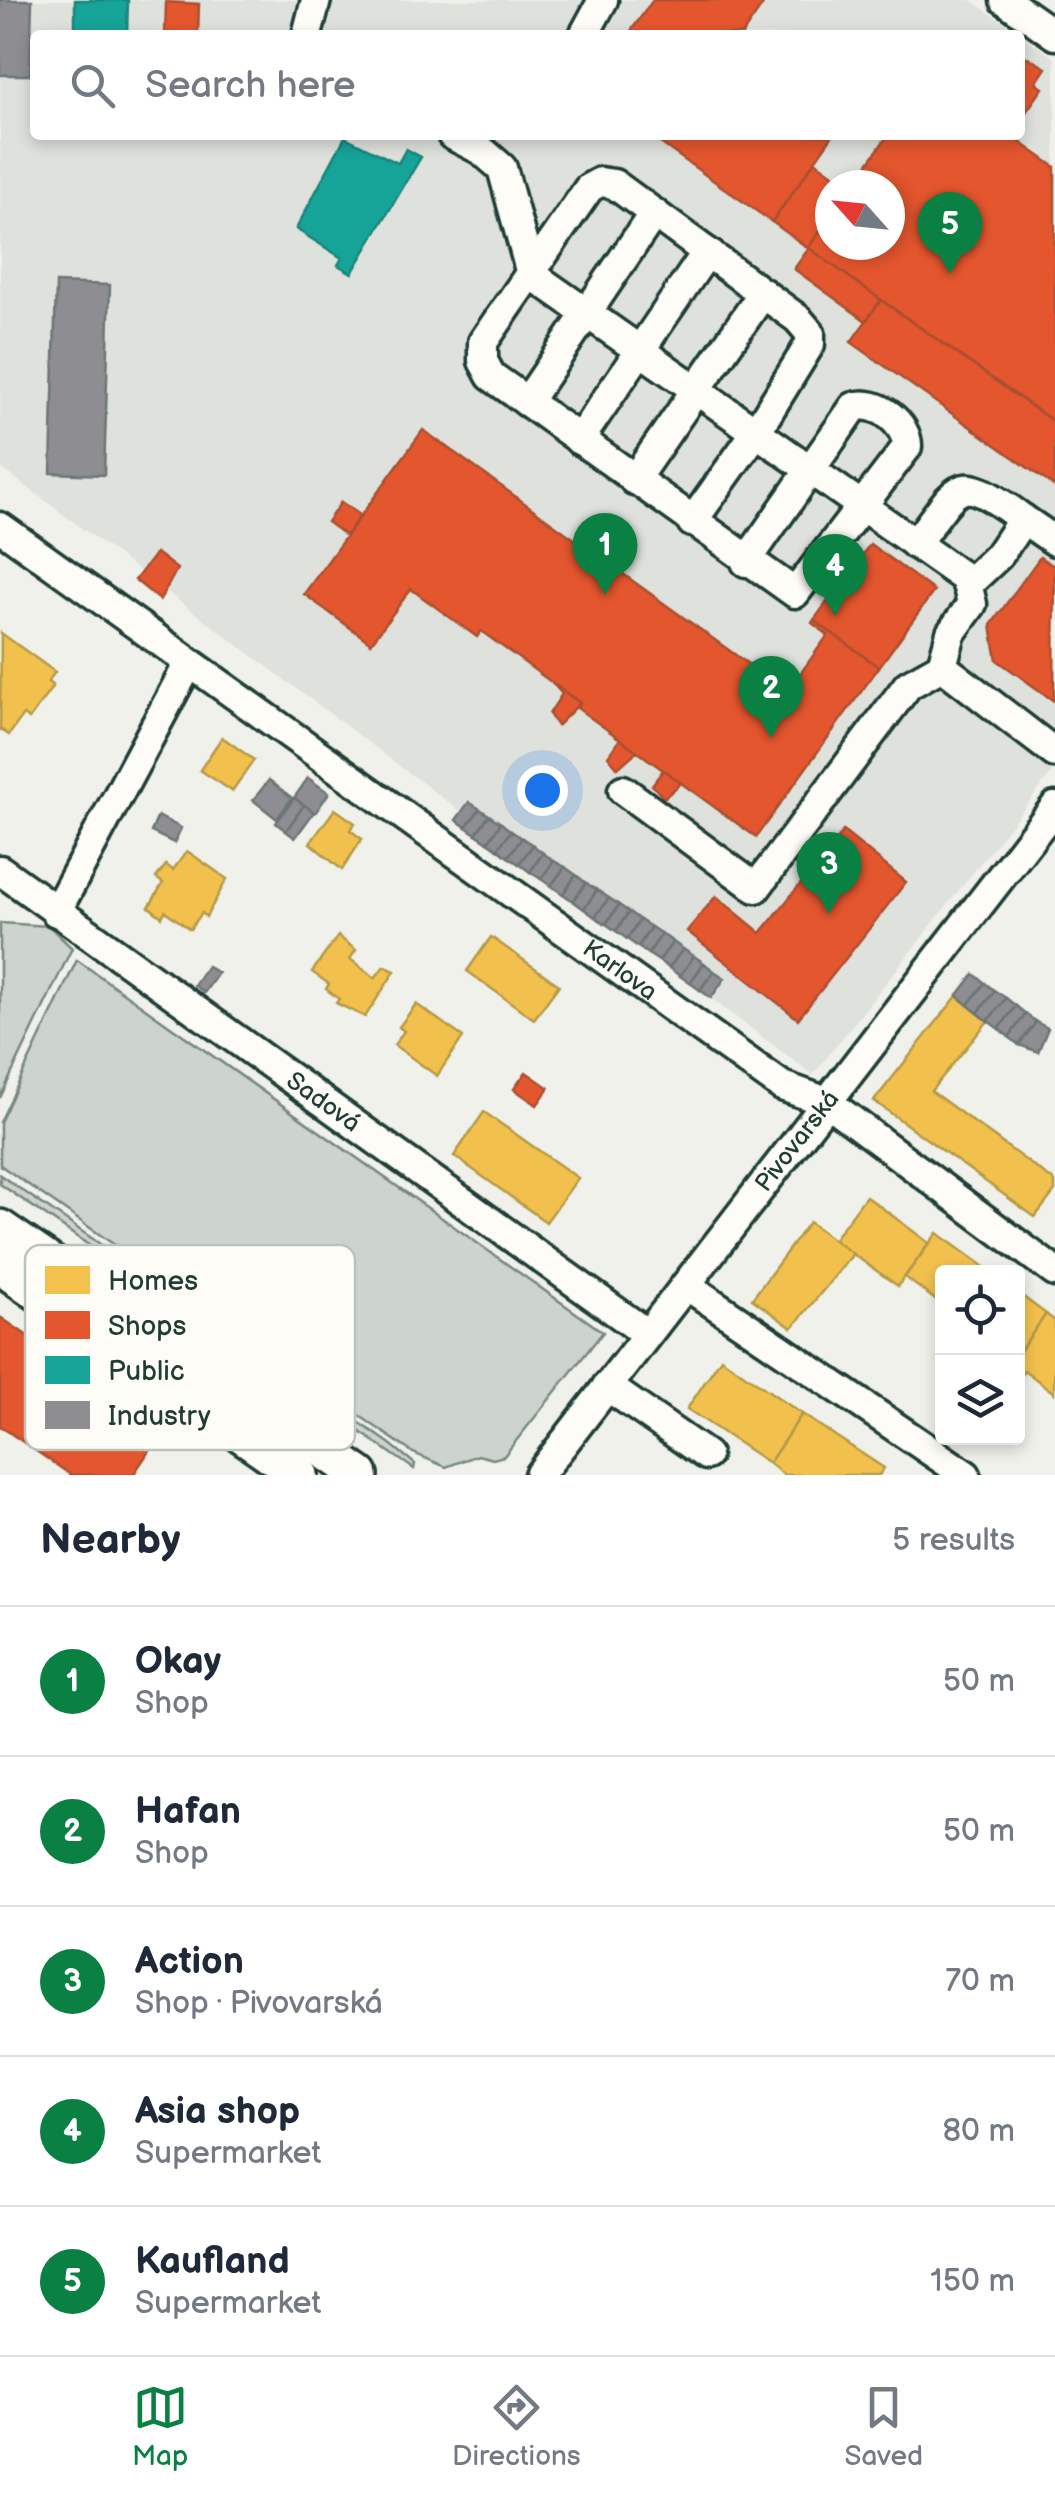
<!DOCTYPE html>
<html lang="en">
<head>
<meta charset="utf-8">
<style>
  :root { --surface:#fff; --page:#f2f2f3; --text:#1f2937; --muted:#747a83; --line:#e0e1e3; --accent:#0b8043 }
  body { margin:0; font-family:"Balsamiq Sans",sans-serif; background:var(--page); color:var(--text) }
  .controls { position:absolute; right:30px; bottom:30px; display:grid; overflow:hidden; border-radius:10px; box-shadow:0 5px 15px #0003 }
  .controls button { width:90px; height:90px; display:grid; place-items:center; padding:0; border:0; border-bottom:2px solid var(--line); background:var(--surface); color:var(--text); font:50px sans-serif }
  .compass { position:absolute; left:815px; top:170px; width:90px; height:90px; border-radius:50%; background:var(--surface); box-shadow:0 5px 15px #0003; rotate:297deg }
  .you { position:absolute; left:542px; top:790px; width:35px; height:35px; margin:-25px; border:8px solid #fff; border-radius:50%; background:#1a73e8; box-shadow:0 0 0 15px #1a73e833 }
  .badge { display:grid; place-items:center; width:65px; height:65px; border-radius:50%; background:var(--accent); color:#fff; font-size:32px; font-weight:700 }
  .pin { position:absolute; translate:-50% -82px; filter:drop-shadow(0 2px 5px #0008) }
  .pin::after { content:''; position:absolute; top:52px; width:35px; height:30px; background:inherit; clip-path:polygon(0 0,100% 0,50% 100%) }
  .list { margin:0; padding:0; list-style:none }
  h2 { display:flex; justify-content:space-between; align-items:center; height:130px; margin:0; padding:0 40px; font-size:42px }
  h2 small { font-size:32px; font-weight:400; color:var(--muted) }
  .list li { display:grid; grid-template-columns:65px 1fr auto; gap:30px; align-items:center; box-sizing:border-box; height:150px; padding:0 40px; border-top:2px solid var(--line) }
  .list b { display:block; font-size:38px; white-space:nowrap }
  .list p { margin:0; font-size:32px; white-space:nowrap; color:var(--muted) }
  .list em { font-size:32px; font-style:normal; color:var(--muted) }
  .icon { flex:none; width:55px; height:55px; fill:none; stroke:currentColor; stroke-width:2; stroke-linecap:round; stroke-linejoin:round }
  .map { position:relative; flex:none; width:1055px; height:1475px; overflow:hidden }
  .search { position:absolute; background:var(--surface); box-shadow:0 5px 15px #0003; left:30px; right:30px; top:30px; height:110px; display:flex; align-items:center; gap:25px; box-sizing:border-box; padding:0 35px; border-radius:10px; color:var(--muted); font-size:38px }
  .sheet { height:880px; background:var(--surface) }
  nav { display:flex; justify-content:space-around; align-items:center; box-sizing:border-box; height:140px; border-top:2px solid var(--line); background:var(--surface); font-size:28px; color:var(--muted) }
  nav a { display:grid; justify-items:center; gap:5px }
  nav .on { color:var(--accent) }
  .map>svg:first-child { display:block }
  .built { fill:#dfe2dc; fill-rule:evenodd }
  .green { fill:#cdd3cd; stroke:#768880; stroke-width:2.5 }
  .homes { fill:#f2c14e; stroke:#b39946; stroke-width:2.5 }
  .shops { fill:#e4572e; stroke:#a94f30; stroke-width:2.5 }
  .public { fill:#17a398; stroke:#19847a; stroke-width:2.5 }
  .industry { fill:#8d8d92; stroke:#6c7576; stroke-width:2.5 }
  .lines { fill:none; stroke-linecap:round; stroke-linejoin:round }
  .minor-casing { stroke:#1f3d34; stroke-width:35 }
  .major-casing { stroke:#1f3d34; stroke-width:42 }
  .minor { stroke:#fdfcf7; stroke-width:28 }
  .major { stroke:#fdfcf7; stroke-width:35 }
  .labels { text-anchor:middle; dominant-baseline:central; stroke-width:10; stroke-linejoin:round; paint-order:stroke }
  .street-label { font-size:25px; fill:#1f3d34; stroke:#fdfcf7 }
  .key { fill:#fdfcf7; stroke:#bac3bc; stroke-width:2.5 }
  .key-label { font-size:28px; fill:#1f3d34 }
</style>
</head>
<body>
<div class="map">
<svg width="1055" height="1475" viewBox="0 0 1055 1475">
  <rect width="100%" height="100%" fill="#f0f1eb"/>
  <filter id="ink" filterUnits="userSpaceOnUse"><feTurbulence type="fractalNoise" baseFrequency=".01" numOctaves="2"/><feDisplacementMap in="SourceGraphic" scale="20" xChannelSelector="R" yChannelSelector="G"/><feConvolveMatrix kernelMatrix="1 2 1 2 8 2 1 2 1" color-interpolation-filters="sRGB"/></filter>
  <g filter="url(#ink)">
    <path class="built" d="M0 0H971L1055 58V769L813 1075 0 467ZM35 35H1020V135H35ZM830 185H890V245H830Z"/>
    <g class="green">
      <polygon points="0,923 49,926 72,948 0,1098"/>
      <polygon points="77,960 603,1332 504,1456 493,1459 478,1455 446,1467 413,1453 0,1165 0,1122"/>
      <polygon points="0,1175 389,1443 415,1464 414,1469 0,1184"/>
    </g>
    <g class="homes">
      <polygon points="1,633 55,672 48,682 53,686 29,719 23,715 9,735 0,729"/>
      <polygon points="222,737 254,760 232,791 200,770"/>
      <polygon points="335,809 355,823 350,830 362,839 342,870 310,843"/>
      <polygon points="187,851 227,879 206,917 202,913 190,929 165,911 162,917 149,907 163,883 156,878 166,865 173,870"/>
      <polygon points="338,936 356,950 350,959 375,978 384,966 395,971 365,1017 336,1003 339,999 326,989 329,984 312,972"/>
      <polygon points="491,937 559,985 534,1019 467,971"/>
      <polygon points="957,996 988,1021 931,1091 1055,1182 1055,1191 1035,1217 874,1101"/>
      <polygon points="416,1004 463,1037 437,1076 394,1045 404,1031 399,1027"/>
      <polygon points="484,1112 578,1178 546,1222 454,1156"/>
      <polygon points="866,1196 929,1243 898,1286 833,1240"/>
      <polygon points="809,1222 853,1254 792,1328 752,1299"/>
      <polygon points="937,1233 991,1272 942,1272 942,1305 905,1277"/>
      <polygon points="1018,1293 1046,1314 1018,1354"/>
      <polygon points="1046,1314 1055,1321 1054,1393 1024,1370 1018,1379 1018,1354"/>
      <polygon points="721,1358 802,1414 769,1463 687,1409"/>
      <polygon points="802,1414 884,1468 879,1475 784,1475 769,1463"/>
    </g>
    <g class="shops">
      <polygon points="653,0 766,0 742,35 628,35"/>
      <polygon points="166,2 199,4 198,35 165,35"/>
      <polygon points="1020,53 1046,68 1036,83 1043,88 1026,112 1020,108"/>
      <polygon points="649,135 833,135 772,222"/>
      <polygon points="888,135 1010,135 1055,167 1055,423 808,248 830,217 830,245 890,245 890,185 853,185"/>
      <polygon points="815,161 848,185 830,185 830,217 808,248 772,222"/>
      <polygon points="809,248 881,300 866,321 794,269"/>
      <polygon points="881,300 1055,423 1055,487 851,342"/>
      <polygon points="423,430 787,692 828,635 812,623 814,620 879,667 756,837 577,708 580,703 481,631 477,637 411,589 371,643 304,594"/>
      <polygon points="341,502 360,515 346,536 327,522"/>
      <polygon points="870,544 934,591 879,667 814,620"/>
      <polygon points="156,553 177,569 160,600 135,580"/>
      <polygon points="1040,557 1055,567 1054,701 997,660 991,625"/>
      <polygon points="553,684 580,703 557,726 549,714 562,694"/>
      <polygon points="620,739 637,751 618,768 608,756"/>
      <polygon points="663,770 681,783 664,798 652,785"/>
      <polygon points="843,831 906,882 798,1019 687,931 716,896 761,933"/>
      <polygon points="526,1072 549,1088 537,1105 514,1089"/>
      <polygon points="0,1317 164,1429 133,1475 71,1475 0,1426"/>
    </g>
    <g class="public">
      <polygon points="75,0 128,0 127,35 75,35"/>
      <polygon points="345,137 398,163 406,149 421,157 352,273 338,265 342,258 296,229"/>
    </g>
    <g class="industry">
      <polygon points="0,0 32,0 30,75 0,75"/>
      <polygon points="56,283 110,285 104,475 51,473"/>
      <polygon points="308,778 329,793 315,813 294,798"/>
      <polygon points="269,780 292,798 277,819 253,800"/>
      <polygon points="294,798 304,805 286,831 276,823"/>
      <polygon points="469,802 480,809 466,827 456,820"/>
      <polygon points="304,805 314,812 295,838 286,831"/>
      <polygon points="480,809 489,815 476,834 466,827"/>
      <polygon points="489,815 501,823 488,842 476,834"/>
      <polygon points="158,816 181,828 174,843 151,832"/>
      <polygon points="501,823 511,831 498,849 488,842"/>
      <polygon points="511,831 522,838 508,857 498,849"/>
      <polygon points="522,838 533,845 519,864 508,857"/>
      <polygon points="533,845 543,853 530,872 519,864"/>
      <polygon points="543,853 554,861 541,879 530,872"/>
      <polygon points="554,861 565,867 551,886 541,879"/>
      <polygon points="565,867 576,875 563,894 551,886"/>
      <polygon points="576,875 586,883 573,901 563,894"/>
      <polygon points="586,883 597,890 584,909 573,901"/>
      <polygon points="597,890 609,898 595,917 584,909"/>
      <polygon points="609,898 619,905 606,924 595,917"/>
      <polygon points="619,905 629,912 616,931 606,924"/>
      <polygon points="629,912 640,920 627,939 616,931"/>
      <polygon points="640,920 651,927 638,947 627,939"/>
      <polygon points="651,927 662,934 648,954 638,947"/>
      <polygon points="662,934 673,942 659,961 648,954"/>
      <polygon points="673,942 683,949 669,968 659,961"/>
      <polygon points="683,949 694,956 680,976 669,968"/>
      <polygon points="694,956 704,963 690,983 680,976"/>
      <polygon points="704,963 714,971 700,990 690,983"/>
      <polygon points="207,966 218,973 204,993 194,985"/>
      <polygon points="714,971 725,978 711,998 700,990"/>
      <polygon points="974,974 985,983 968,1005 957,996"/>
      <polygon points="985,983 995,991 978,1013 968,1005"/>
      <polygon points="995,991 1006,998 988,1021 978,1013"/>
      <polygon points="1006,998 1016,1006 999,1029 988,1021"/>
      <polygon points="1016,1006 1026,1014 1009,1037 999,1029"/>
      <polygon points="1026,1014 1036,1022 1019,1045 1009,1037"/>
      <polygon points="1036,1022 1048,1028 1038,1052 1019,1045"/>
    </g>
    <g class="lines">
      <defs>
        <g id="minor">
          <polyline points="1005,0 1055,35"/>
          <polyline points="307,35 316,0"/>
          <polyline points="584,35 603,0"/>
          <polyline points="452,135 481,150 502,168 531,274 966,579 972,604 951,633 942,666 1055,753"/>
          <polyline points="527,402 654,213"/>
          <polyline points="579,440 707,252"/>
          <polyline points="634,480 763,293"/>
          <polyline points="1023,519 1055,541"/>
          <path d="M692 522 756 432 810 344V333L798 319 614 184 600 182 589 188 483 342V361L491 376 795 593 907 447C908 424 877 399 854 407L746 562"/>
          <path id="s1" d="M0 527 782 1086 827 1102 1055 1272"/>
          <path d="M915 544C962 482 956 470 1023 519L999 555 967 585"/>
          <polyline points="623,790 756,888 908,685 942,666"/>
          <path id="s2" d="M0 870 647 1334"/>
          <polyline points="56,912 189,663"/>
          <polyline points="686,1285 966,1475"/>
          <polyline points="607,1386 706,1455"/>
          <path id="s3" d="M539 1475 1055 807"/>
        </g>
        <g id="major">
          <polyline points="0,1228 360,1475"/>
          <polyline points="0,1266 300,1475"/>
        </g>
      </defs>
      <use href="#minor" class="minor-casing"/>
      <use href="#major" class="major-casing"/>
      <use href="#minor" class="minor"/>
      <use href="#major" class="major"/>
    </g>
  </g>
  <g class="labels">
    <g class="street-label">
      <text stroke="none"><textPath href="#s1" startOffset="762">Karlova</textPath></text>
      <text stroke="none"><textPath href="#s2" startOffset="398">Sadová</textPath></text>
      <text stroke="none"><textPath href="#s3" startOffset="422">Pivovarská</textPath></text>
    </g>
  </g>
  <rect x="25" y="1245" width="330" height="205" rx="15" class="key"/>
  <rect x="45" y="1266" width="45" height="28" fill="#f2c14e"/>
  <rect x="45" y="1311" width="45" height="28" fill="#e4572e"/>
  <rect x="45" y="1356" width="45" height="28" fill="#17a398"/>
  <rect x="45" y="1401" width="45" height="28" fill="#8d8d92"/>
  <g class="key-label">
    <text x="108" y="1290">Homes</text>
    <text x="108" y="1335">Shops</text>
    <text x="108" y="1380">Public</text>
    <text x="108" y="1425">Industry</text>
  </g>
</svg>
<div class="controls">
<button><svg class="icon" aria-label="locate" viewBox="0 0 24 24"><circle cx="12" cy="12" r="6"/><path d="M12 2v4M12 18v4M2 12h4M18 12h4"/></svg></button>
<button><svg class="icon" aria-label="layers" viewBox="0 0 24 24"><path d="M12 4l9 5-9 5-9-5zM3 14l9 5 9-5"/></svg></button>
</div>
<svg class="compass" viewBox="-18 -18 36 36"><path d="M0-13l5 13h-10z" fill="#e53935"/><path d="M0 13l5-13h-10z" fill="#747a83"/></svg>
<div class="you"></div>
<div class="pin badge" style="left:605px;top:595px">1</div>
<div class="pin badge" style="left:771px;top:738px">2</div>
<div class="pin badge" style="left:829px;top:914px">3</div>
<div class="pin badge" style="left:835px;top:616px">4</div>
<div class="pin badge" style="left:950px;top:274px">5</div>
<div class="search"><svg class="icon" aria-label="search" viewBox="0 0 24 24"><circle cx="10" cy="10" r="6"/><path d="M15 15l6 6"/></svg>Search here</div>
</div>
<section class="sheet">
<h2>Nearby<small>5 results</small></h2>
<ul class="list">
<li><span class="badge">1</span><div><b>Okay</b><p>Shop</p></div><em>50 m</em></li>
<li><span class="badge">2</span><div><b>Hafan</b><p>Shop</p></div><em>50 m</em></li>
<li><span class="badge">3</span><div><b>Action</b><p>Shop · Pivovarská</p></div><em>70 m</em></li>
<li><span class="badge">4</span><div><b>Asia shop</b><p>Supermarket</p></div><em>80 m</em></li>
<li><span class="badge">5</span><div><b>Kaufland</b><p>Supermarket</p></div><em>150 m</em></li>
</ul>
</section>
<nav>
<a class="on"><svg class="icon" aria-label="map" viewBox="0 0 24 24"><path d="M3 6l6-2 6 2 6-2v14l-6 2-6-2-6 2zM9 4v14M15 6v14"/></svg>Map</a>
<a><svg class="icon" aria-label="directions" viewBox="0 0 24 24"><path d="M12 3l9 9-9 9-9-9zM9 14v-3h6M13 9l2 2-2 2"/></svg>Directions</a>
<a><svg class="icon" aria-label="saved" viewBox="0 0 24 24"><path d="M7 4h10v16l-5-4-5 4z"/></svg>Saved</a>
</nav>
</body>
</html>
